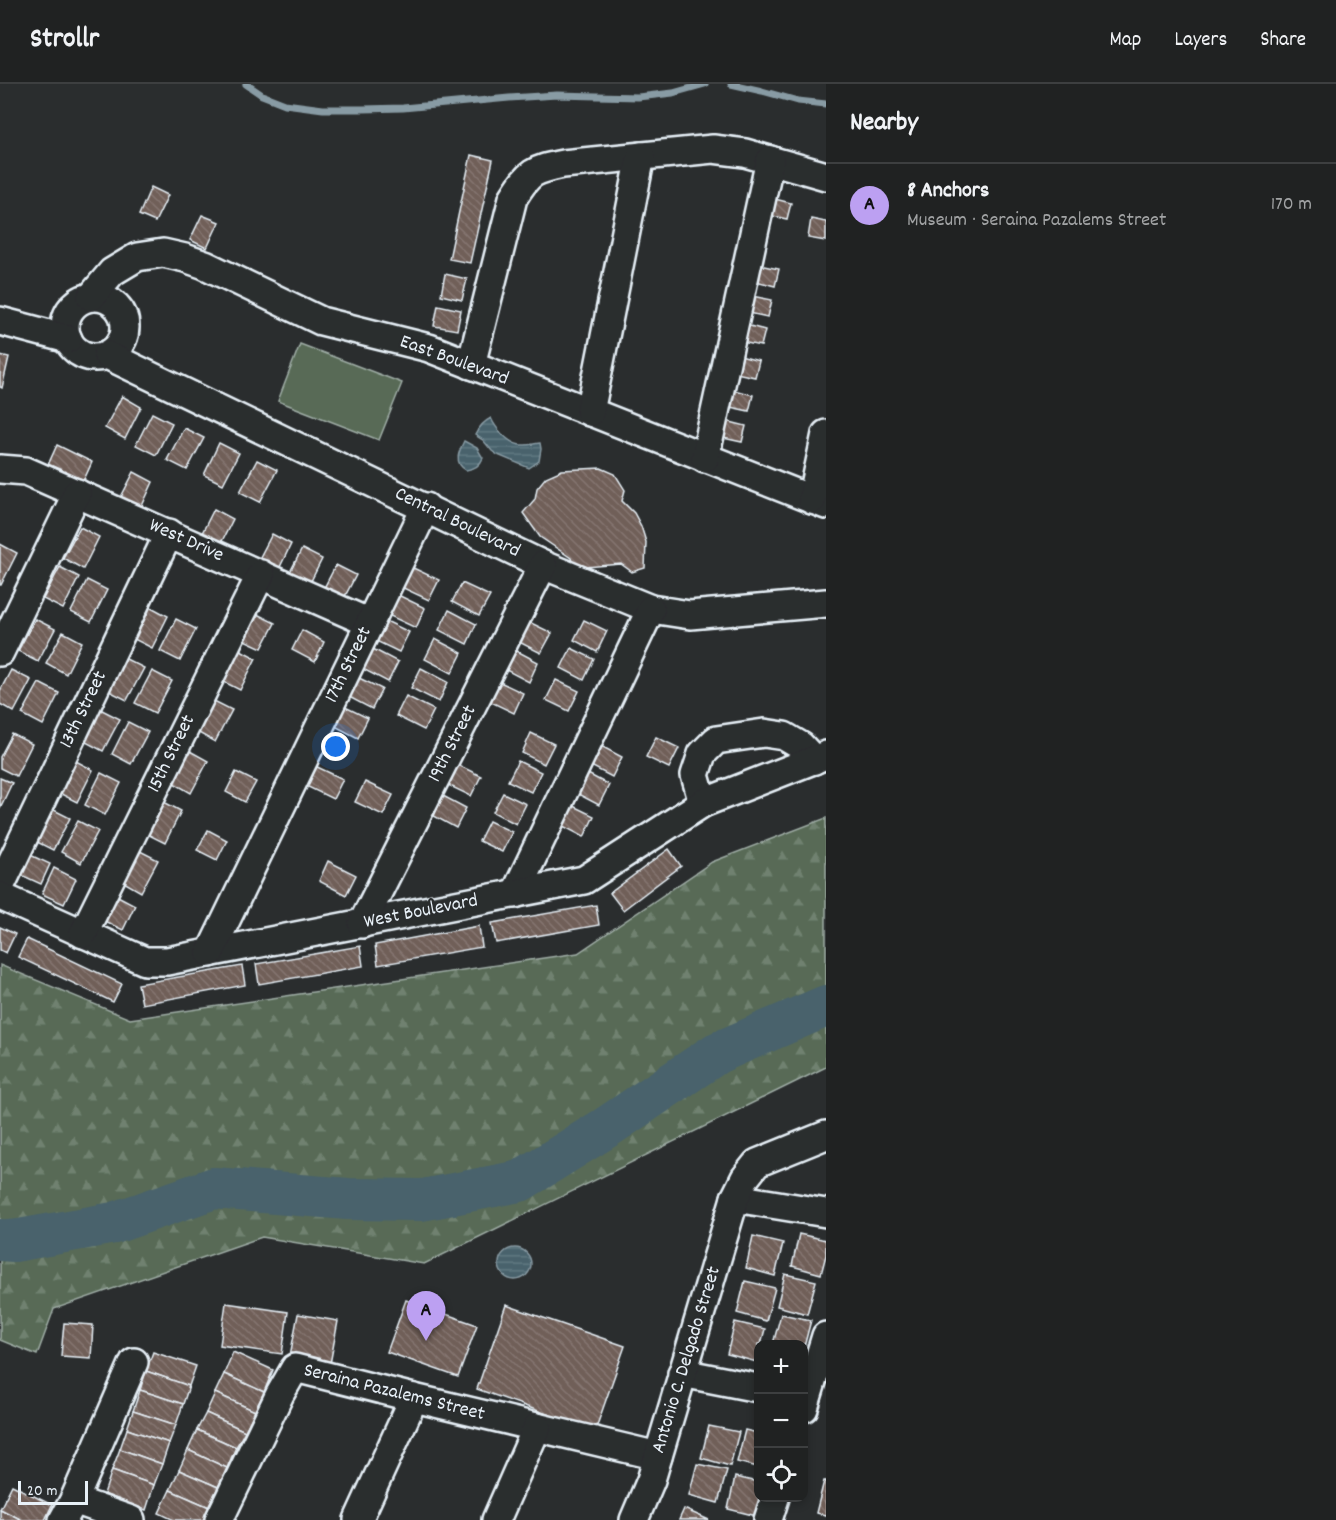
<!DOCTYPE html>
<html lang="en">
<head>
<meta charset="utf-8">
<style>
  :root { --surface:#202222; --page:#282a2a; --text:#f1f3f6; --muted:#a2a4a5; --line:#3d3f40; --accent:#bca0f2 }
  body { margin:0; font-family:Dekko,sans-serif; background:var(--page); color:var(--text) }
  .controls { position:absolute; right:18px; bottom:18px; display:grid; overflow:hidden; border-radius:12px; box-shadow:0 3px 9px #0003 }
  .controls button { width:54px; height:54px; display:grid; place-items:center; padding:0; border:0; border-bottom:2px solid var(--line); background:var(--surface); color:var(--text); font:30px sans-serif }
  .scale { position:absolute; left:18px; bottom:15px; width:70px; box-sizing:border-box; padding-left:6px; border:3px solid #e8f1f8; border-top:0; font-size:16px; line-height:21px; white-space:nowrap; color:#e8f1f8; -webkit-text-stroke:4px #2a2d2e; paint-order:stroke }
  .you { position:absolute; left:336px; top:663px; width:21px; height:21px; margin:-15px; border:4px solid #fff; border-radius:50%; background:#1a73e8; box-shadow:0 0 0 9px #1a73e833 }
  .badge { display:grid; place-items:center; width:39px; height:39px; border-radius:50%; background:var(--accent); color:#111; font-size:20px; font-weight:700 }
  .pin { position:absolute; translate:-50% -50px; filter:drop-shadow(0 2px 3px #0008) }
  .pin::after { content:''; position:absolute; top:32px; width:21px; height:18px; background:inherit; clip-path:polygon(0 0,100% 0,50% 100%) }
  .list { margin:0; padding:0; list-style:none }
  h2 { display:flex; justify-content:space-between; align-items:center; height:78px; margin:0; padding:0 24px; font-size:26px }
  h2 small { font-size:20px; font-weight:400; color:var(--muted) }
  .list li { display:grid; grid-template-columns:39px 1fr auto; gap:18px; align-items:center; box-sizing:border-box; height:84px; padding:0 24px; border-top:2px solid var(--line) }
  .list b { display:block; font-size:22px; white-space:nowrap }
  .list p { margin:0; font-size:20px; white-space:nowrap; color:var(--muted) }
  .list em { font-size:20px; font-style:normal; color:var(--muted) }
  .icon { flex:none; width:33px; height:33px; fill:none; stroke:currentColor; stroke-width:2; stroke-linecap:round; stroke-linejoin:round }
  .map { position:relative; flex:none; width:826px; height:1436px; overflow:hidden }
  header { display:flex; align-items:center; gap:36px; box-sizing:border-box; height:84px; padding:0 30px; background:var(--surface); border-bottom:2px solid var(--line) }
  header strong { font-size:28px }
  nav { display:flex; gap:33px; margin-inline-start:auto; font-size:21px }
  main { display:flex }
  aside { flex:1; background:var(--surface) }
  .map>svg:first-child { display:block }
  .forest { fill:url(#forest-firs); stroke:#a0aea7; stroke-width:1.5 }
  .park { fill:#586b56; stroke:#a0aea7; stroke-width:1.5 }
  .water { fill:url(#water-rules); stroke:#889ba4; stroke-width:1.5 }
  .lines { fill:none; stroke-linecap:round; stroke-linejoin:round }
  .stream { stroke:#889ba4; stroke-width:7 }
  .river { stroke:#48626c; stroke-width:42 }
  .building { fill:url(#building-back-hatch); stroke:#e8f1f8; stroke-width:1.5 }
  .minor-casing { stroke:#e8f1f8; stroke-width:32 }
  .minor { stroke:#2a2d2e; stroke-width:27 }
  .labels { text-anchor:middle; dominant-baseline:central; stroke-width:4.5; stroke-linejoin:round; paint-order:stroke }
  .street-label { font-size:20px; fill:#e8f1f8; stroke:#2a2d2e }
</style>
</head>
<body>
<header>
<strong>Strollr</strong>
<nav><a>Map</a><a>Layers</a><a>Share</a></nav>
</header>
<main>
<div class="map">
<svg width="826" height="1436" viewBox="0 0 826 1436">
  <defs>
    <pattern id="forest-firs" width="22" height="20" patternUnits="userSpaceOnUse" patternTransform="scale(1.5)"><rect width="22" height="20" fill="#586b56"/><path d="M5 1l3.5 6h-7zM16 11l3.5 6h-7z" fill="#70816f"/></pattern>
    <pattern id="water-rules" width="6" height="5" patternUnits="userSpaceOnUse" patternTransform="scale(1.5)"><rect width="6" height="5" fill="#48626c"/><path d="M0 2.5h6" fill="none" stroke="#627982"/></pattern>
    <pattern id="building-back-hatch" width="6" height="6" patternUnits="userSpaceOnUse" patternTransform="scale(1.5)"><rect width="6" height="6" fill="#705f58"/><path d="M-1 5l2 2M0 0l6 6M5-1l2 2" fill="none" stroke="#847671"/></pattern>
  </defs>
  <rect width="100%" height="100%" fill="#2a2d2e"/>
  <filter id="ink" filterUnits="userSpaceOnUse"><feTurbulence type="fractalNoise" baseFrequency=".0167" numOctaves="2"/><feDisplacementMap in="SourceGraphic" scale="12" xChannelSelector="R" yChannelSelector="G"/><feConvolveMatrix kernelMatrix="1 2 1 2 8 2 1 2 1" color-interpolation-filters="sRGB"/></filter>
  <g filter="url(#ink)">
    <polygon class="forest" points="826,734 826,983 424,1180 262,1153 54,1225 37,1271 0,1256 0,881 130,935 578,869 712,778"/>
    <polygon class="park" points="300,260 402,299 379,356 278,317"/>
    <g class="water">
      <path d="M491 334C494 341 498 346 503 351 517 364 522 362 540 359L541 365 539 377 529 384 498 371 492 367 483 356 475 351C479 343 483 338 491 334Z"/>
      <path d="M464 357 477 364 483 374C480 382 474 385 466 386 453 379 459 367 464 357Z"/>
      <circle cx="515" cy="1180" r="16"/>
    </g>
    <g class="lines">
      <g class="stream">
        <polyline points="246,0 262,11 285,20 323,25 363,25 403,24 509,14 557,11 638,13 673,9 705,0"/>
        <polyline points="731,0 762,7 798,17 826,20"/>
      </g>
      <polyline class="river" points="0,1156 14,1157 114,1139 214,1104 348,1115 422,1116 520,1097 607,1043 717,969 826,922"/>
    </g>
    <g class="building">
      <polygon points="471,71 493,76 470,179 449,175"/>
      <polygon points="151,103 168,111 155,138 139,131"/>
      <polygon points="771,114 791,119 787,135 768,131"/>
      <polygon points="202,131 219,138 207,164 190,156"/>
      <polygon points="811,135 826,138 826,157 808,154"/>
      <polygon points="759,181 779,185 775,202 756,197"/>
      <polygon points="445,190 467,195 462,216 441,211"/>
      <polygon points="753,212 772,216 768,233 749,229"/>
      <polygon points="438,221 461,226 457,246 434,242"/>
      <polygon points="746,241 765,246 761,262 742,258"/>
      <polygon points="0,271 9,273 2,304 0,303"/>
      <polygon points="740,272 759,277 755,293 736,289"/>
      <polygon points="734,306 753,311 749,327 730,323"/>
      <polygon points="122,312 141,323 125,355 105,344"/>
      <polygon points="152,329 172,339 156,371 136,361"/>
      <polygon points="726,337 746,342 742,358 723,354"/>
      <polygon points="184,344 204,354 187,386 167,376"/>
      <polygon points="219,359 239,369 223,400 204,391"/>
      <polygon points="57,361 92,378 83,398 48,381"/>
      <polygon points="257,376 277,386 260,418 240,408"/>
      <polygon points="601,384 615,390 625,406 622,417 634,429 641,442 646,458 645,484 632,488 621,480 574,484 571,474 540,453 523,429 535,415 537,404 546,393 562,386"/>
      <polygon points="134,388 153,398 141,424 121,413"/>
      <polygon points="214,425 233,435 220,461 201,451"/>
      <polygon points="80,443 99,453 83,485 63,474"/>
      <polygon points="272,450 291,460 279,485 259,475"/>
      <polygon points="0,460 17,469 1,501 0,501"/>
      <polygon points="302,465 322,475 309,501 289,490"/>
      <polygon points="336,481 356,491 343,516 323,506"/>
      <polygon points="60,483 79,493 63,525 43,515"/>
      <polygon points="411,483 439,496 429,516 401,503"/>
      <polygon points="87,496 107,506 91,538 71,528"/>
      <polygon points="462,499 490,512 479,532 452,518"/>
      <polygon points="398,511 425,524 416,544 388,531"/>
      <polygon points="149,522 168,532 152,564 132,554"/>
      <polygon points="449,526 476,540 467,560 439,546"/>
      <polygon points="255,529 275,539 262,564 242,555"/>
      <polygon points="35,535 55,545 38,577 18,567"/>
      <polygon points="176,535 196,545 180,577 160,567"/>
      <polygon points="384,536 409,548 399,568 374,556"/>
      <polygon points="584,536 607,547 597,568 574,556"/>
      <polygon points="529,538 552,549 541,569 519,558"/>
      <polygon points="302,546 324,558 315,578 292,566"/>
      <polygon points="63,548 82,558 66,590 46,579"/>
      <polygon points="435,555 462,569 452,589 425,575"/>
      <polygon points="237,564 256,574 240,606 220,596"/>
      <polygon points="371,564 398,578 388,598 361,584"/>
      <polygon points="571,564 594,575 584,596 561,584"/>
      <polygon points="515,566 538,578 529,598 506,586"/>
      <polygon points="124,574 144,584 127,616 107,606"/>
      <polygon points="421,584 448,598 439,618 411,604"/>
      <polygon points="11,586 31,596 14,628 0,620 0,607"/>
      <polygon points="152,587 172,597 155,629 135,619"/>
      <polygon points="357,593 382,605 372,625 347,612"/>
      <polygon points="556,596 579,607 569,627 546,616"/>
      <polygon points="500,598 523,609 514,629 491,618"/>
      <polygon points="39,599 59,609 43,641 22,630"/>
      <polygon points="406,612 434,626 424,646 396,632"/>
      <polygon points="212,616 232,626 215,658 195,647"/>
      <polygon points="343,622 368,634 358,654 333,641"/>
      <polygon points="100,625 120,635 103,667 84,657"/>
      <polygon points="128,638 148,648 131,680 112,670"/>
      <polygon points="531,649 554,660 544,680 522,669"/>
      <polygon points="12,650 32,660 16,692 0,684 0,673"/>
      <polygon points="656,653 679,664 669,684 646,673"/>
      <polygon points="599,661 622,673 612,693 589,681"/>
      <polygon points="188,666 208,677 191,709 172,698"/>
      <polygon points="74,676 93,686 77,718 57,708"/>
      <polygon points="518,677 541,688 531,708 508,697"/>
      <polygon points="458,681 481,692 471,712 448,701"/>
      <polygon points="315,682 343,695 333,715 306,702"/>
      <polygon points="236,688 256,698 245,718 226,708"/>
      <polygon points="101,689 121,699 105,731 85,721"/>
      <polygon points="586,689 609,701 599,721 576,709"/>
      <polygon points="0,694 12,699 0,724"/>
      <polygon points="365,698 393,711 383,731 355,718"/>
      <polygon points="503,709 526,720 516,740 493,728"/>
      <polygon points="443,712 466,724 456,744 434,732"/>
      <polygon points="162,717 181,727 165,759 145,749"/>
      <polygon points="571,721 594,732 584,753 561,741"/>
      <polygon points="50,724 70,734 53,766 33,756"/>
      <polygon points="78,737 98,747 81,779 61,768"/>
      <polygon points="489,737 512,748 502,768 479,757"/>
      <polygon points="208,746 227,756 217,776 197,766"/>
      <polygon points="669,765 681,782 623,826 610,809"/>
      <polygon points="138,766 158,776 141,808 122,797"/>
      <polygon points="28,770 50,780 41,800 19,790"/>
      <polygon points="328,777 356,791 346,811 319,797"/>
      <polygon points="54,784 76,795 64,820 42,810"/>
      <polygon points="114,810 135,821 123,846 102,836"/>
      <polygon points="596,821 599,841 496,859 492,839"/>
      <polygon points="479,842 482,863 378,881 375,861"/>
      <polygon points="0,843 15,850 6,869 0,866"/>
      <polygon points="27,855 122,900 113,918 18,873"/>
      <polygon points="360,862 363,882 259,900 256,880"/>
      <polygon points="242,882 245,901 142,920 138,900"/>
      <polygon points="799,1150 826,1156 826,1171 821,1190 792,1182"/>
      <polygon points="753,1152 783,1159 775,1192 746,1184"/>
      <polygon points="785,1190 816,1197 807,1230 777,1222"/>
      <polygon points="745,1197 775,1204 766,1237 737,1229"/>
      <polygon points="406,1216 477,1241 458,1293 387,1268"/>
      <polygon points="226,1219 288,1228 282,1270 220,1261"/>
      <polygon points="506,1221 625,1262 595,1347 477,1305"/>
      <polygon points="298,1230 338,1237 330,1280 290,1272"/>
      <polygon points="781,1230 811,1236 804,1263 804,1260 773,1260"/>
      <polygon points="735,1238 765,1245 761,1260 758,1260 758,1271 757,1278 727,1270"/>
      <polygon points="64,1239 93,1241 91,1274 61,1272"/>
      <polygon points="153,1268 196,1282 189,1302 146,1287"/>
      <polygon points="233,1268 273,1286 264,1308 224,1290"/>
      <polygon points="146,1287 189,1302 183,1320 140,1306"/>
      <polygon points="224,1290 264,1308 255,1327 215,1309"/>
      <polygon points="140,1306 183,1320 176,1341 133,1327"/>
      <polygon points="215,1309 255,1327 245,1347 206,1329"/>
      <polygon points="133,1327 176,1341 169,1359 127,1345"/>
      <polygon points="206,1329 245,1347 236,1363 197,1346"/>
      <polygon points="709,1342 739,1348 730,1382 701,1374"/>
      <polygon points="127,1345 169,1359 162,1380 120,1365"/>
      <polygon points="197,1346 236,1363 227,1384 188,1366"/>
      <polygon points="745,1346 758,1349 758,1383 737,1378"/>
      <polygon points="120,1365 162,1380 154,1401 112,1386"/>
      <polygon points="188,1366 227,1384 218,1403 179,1386"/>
      <polygon points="697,1380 727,1386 718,1419 689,1411"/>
      <polygon points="112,1386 154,1401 146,1426 104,1410"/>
      <polygon points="179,1386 218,1403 209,1423 170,1406"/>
      <polygon points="735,1393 758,1398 758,1414 762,1414 757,1432 728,1425"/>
      <polygon points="824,1397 826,1397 826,1431 816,1429"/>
      <polygon points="12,1401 52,1421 45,1436 22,1436 0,1425"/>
      <polygon points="170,1406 209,1423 203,1436 174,1436 159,1429"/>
      <polygon points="0,1425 22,1436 0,1436"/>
      <polygon points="684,1425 709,1436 679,1436"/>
    </g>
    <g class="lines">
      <defs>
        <g id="minor">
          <circle cx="95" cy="243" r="30"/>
          <polyline points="91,213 112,188 137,173 163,169 185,174 205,181 321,237 429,264 826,421"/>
          <polyline points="0,237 68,255"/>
          <polyline points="107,271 543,481 651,525 690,531 826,519"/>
          <path d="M471 281 513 114C529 88 533 86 563 80L713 65 745 69 826 92"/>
          <polyline points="590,328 641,72"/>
          <polyline points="705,374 770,76"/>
          <polyline points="0,385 26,387 370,539"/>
          <polyline points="812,416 826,350"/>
          <polyline points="0,568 77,409"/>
          <polyline points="703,719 695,691 702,670 716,656 764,649 784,652 801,662 814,676"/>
          <polyline points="0,803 169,449"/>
          <polyline points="515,810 651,525"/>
          <polyline points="0,812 129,870 145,877 167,877 584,796 703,719 826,671"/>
          <polyline points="362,840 543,481"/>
          <polyline points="83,850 261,490"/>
          <polyline points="210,869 426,423"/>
          <polyline points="735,1114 826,1129"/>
          <polyline points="682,1289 758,1304"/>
          <polyline points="804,1324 826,1252"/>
          <polyline points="74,1416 131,1436"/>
          <polyline points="63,1436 74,1416 134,1278"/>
          <polyline points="219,1436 280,1310 295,1284 414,1314 658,1372"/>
          <polyline points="358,1436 414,1314"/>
          <polyline points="496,1436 537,1343"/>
          <polyline points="634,1436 651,1396 735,1114 745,1094 757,1079 826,1051"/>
          <polyline points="768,1436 775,1414"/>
        </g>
      </defs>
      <use href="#minor" class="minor-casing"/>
      <use href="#minor" class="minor"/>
    </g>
  </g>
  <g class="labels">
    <g class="street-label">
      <text transform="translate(454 277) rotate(20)">East Boulevard</text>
      <text transform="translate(457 439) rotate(26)">Central Boulevard</text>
      <text transform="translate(186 457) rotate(24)">West Drive</text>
      <text transform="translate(349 581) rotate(-64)">17th Street</text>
      <text transform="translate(84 626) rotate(-64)">13th Street</text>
      <text transform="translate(453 660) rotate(-63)">19th Street</text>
      <text transform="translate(172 670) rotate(-64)">15th Street</text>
      <text transform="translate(421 828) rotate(-11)">West Boulevard</text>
      <text transform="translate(687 1276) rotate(-73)">Antonio C. Delgado Street</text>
      <text transform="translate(394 1309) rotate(14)">Seraina Pazalems Street</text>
    </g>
  </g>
</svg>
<div class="controls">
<button>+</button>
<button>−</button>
<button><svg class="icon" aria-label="locate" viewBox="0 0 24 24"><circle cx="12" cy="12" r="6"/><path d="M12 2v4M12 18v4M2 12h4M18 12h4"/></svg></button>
</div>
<div class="scale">20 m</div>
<div class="you"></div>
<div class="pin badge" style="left:426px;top:1257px">A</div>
</div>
<aside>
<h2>Nearby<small></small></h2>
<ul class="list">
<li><span class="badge">A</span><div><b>8 Anchors</b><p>Museum · Seraina Pazalems Street</p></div><em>170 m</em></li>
</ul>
</aside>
</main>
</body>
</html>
